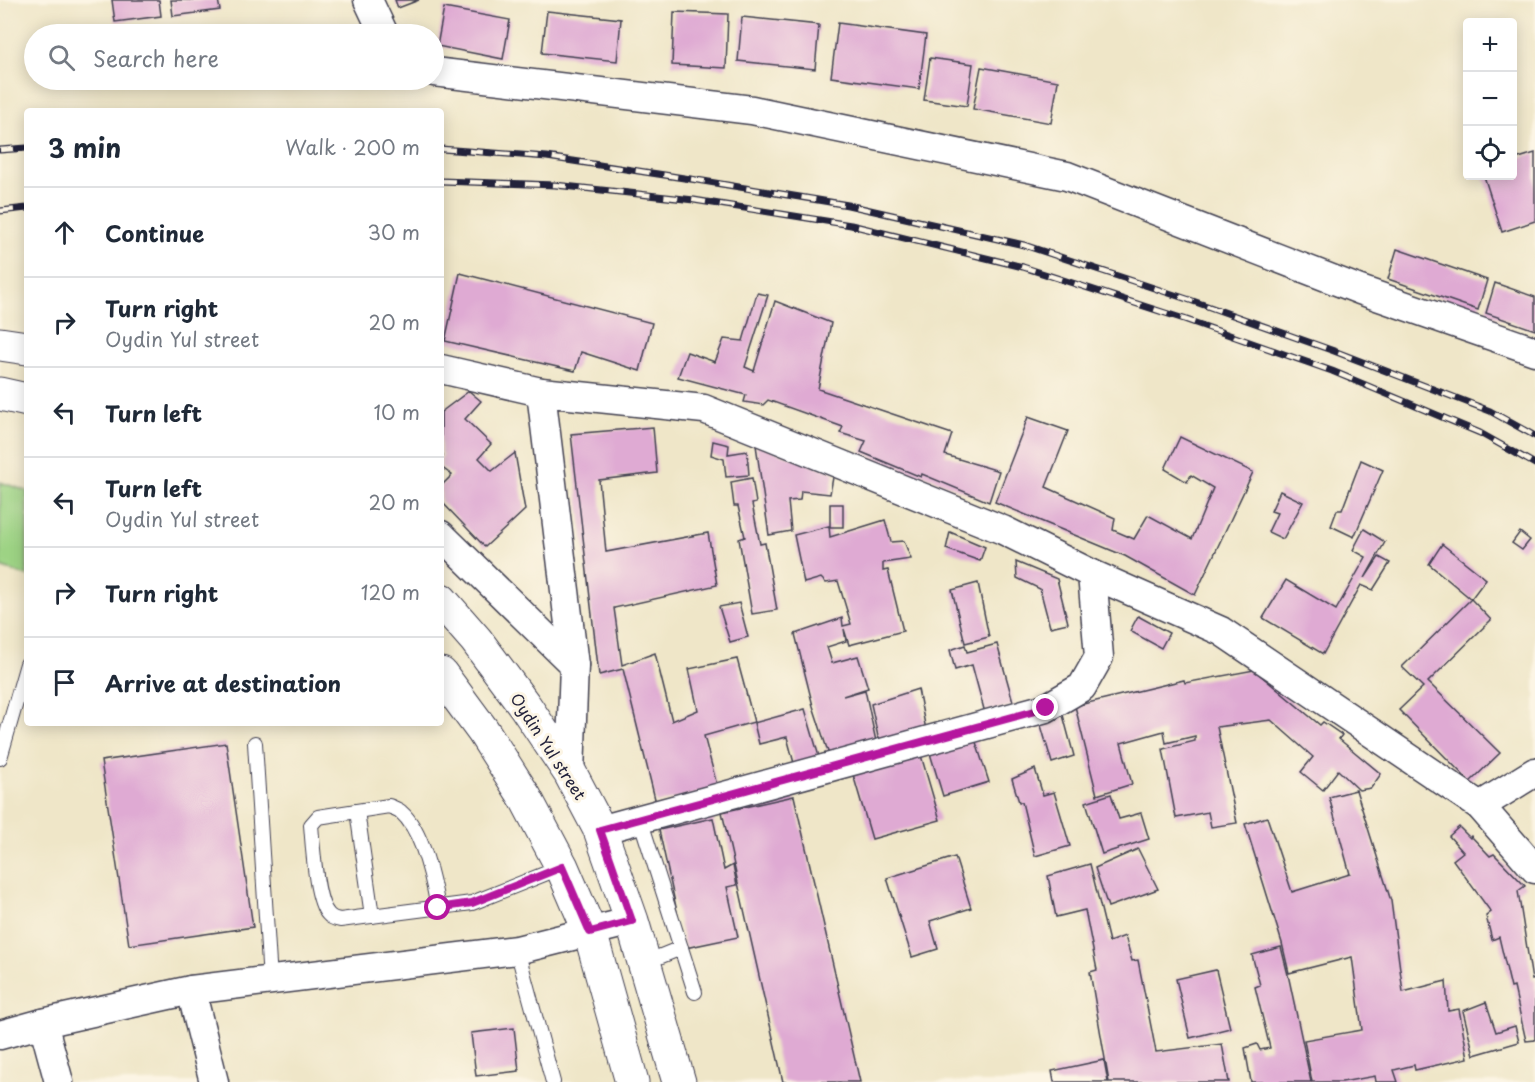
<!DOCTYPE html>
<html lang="en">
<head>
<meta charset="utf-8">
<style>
  :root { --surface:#fff; --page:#f6f6f7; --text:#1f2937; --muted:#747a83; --line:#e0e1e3 }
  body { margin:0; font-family:"Playpen Sans",sans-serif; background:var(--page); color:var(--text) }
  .controls { position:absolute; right:18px; top:18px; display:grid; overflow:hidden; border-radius:6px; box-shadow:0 3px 15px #0003 }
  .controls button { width:54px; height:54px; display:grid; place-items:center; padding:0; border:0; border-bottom:2px solid var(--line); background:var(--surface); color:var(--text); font:30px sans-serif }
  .stop { position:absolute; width:18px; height:18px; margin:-14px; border:4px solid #b5179e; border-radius:50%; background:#fff }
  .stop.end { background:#b5179e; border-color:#fff; box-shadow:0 2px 6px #0008 }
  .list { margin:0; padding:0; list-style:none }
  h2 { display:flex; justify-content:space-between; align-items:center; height:78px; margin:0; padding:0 24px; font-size:26px }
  h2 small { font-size:20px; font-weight:400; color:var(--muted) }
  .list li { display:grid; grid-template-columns:39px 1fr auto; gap:18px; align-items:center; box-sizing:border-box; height:90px; padding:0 24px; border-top:2px solid var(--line) }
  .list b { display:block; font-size:22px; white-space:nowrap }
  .list p { margin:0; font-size:20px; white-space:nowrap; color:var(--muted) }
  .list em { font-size:20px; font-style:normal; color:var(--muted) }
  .icon { flex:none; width:33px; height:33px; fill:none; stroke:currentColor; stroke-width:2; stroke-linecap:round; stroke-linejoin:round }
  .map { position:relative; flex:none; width:1535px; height:1082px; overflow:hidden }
  .search { position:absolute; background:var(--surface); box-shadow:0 3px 15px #0003; left:24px; top:24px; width:420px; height:66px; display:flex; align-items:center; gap:15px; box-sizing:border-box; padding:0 21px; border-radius:33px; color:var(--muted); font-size:22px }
  .panel { position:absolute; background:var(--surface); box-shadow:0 3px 15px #0003; left:24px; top:108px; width:420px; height:618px; border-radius:6px }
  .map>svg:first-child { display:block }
  .green { fill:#9dd384; stroke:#607a60; stroke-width:1.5 }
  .building { fill:#dfaad3 }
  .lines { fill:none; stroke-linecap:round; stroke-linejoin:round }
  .service-casing { stroke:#413f50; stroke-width:16 }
  .minor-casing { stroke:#413f50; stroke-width:31 }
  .primary-casing { stroke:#413f50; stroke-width:35 }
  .service { stroke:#fff; stroke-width:14 }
  .minor { stroke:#fff; stroke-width:28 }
  .primary { stroke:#fff; stroke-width:33 }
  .rail-casing { stroke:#22223b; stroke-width:7 }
  .rail { stroke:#fcf5e5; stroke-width:4.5; stroke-dasharray:14; stroke-linecap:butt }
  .route { stroke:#b5179e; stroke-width:8 }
  .labels { text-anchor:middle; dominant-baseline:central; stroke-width:6; stroke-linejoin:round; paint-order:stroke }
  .street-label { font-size:16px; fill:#22223b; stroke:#fcf5e5 }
</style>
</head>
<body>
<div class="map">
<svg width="1535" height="1082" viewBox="0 0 1535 1082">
  <rect width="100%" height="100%" fill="#fcf5e5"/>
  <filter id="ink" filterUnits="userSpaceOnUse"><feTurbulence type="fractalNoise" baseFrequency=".0167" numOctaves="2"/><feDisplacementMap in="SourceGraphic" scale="12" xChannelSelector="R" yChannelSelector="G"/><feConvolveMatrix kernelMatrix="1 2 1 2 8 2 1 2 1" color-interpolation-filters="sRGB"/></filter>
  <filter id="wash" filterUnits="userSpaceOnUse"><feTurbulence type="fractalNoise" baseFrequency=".008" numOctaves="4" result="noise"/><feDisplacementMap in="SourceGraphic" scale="24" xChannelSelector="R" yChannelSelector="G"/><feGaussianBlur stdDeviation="1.35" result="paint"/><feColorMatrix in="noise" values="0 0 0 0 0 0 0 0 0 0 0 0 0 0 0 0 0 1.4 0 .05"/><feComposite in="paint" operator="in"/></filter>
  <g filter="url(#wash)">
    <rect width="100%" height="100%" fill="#efe6c8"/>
    <polygon class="green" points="0,482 27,491 27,576 0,567"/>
    <g id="blocks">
      <g class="building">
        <polygon points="112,0 159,0 161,16 115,22"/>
        <polygon points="171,0 218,0 220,10 173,16"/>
        <polygon points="395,0 419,0 398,8"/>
        <polygon points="444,8 510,20 503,59 437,46"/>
        <polygon points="547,11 621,19 617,61 542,53"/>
        <polygon points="674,12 728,14 726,68 672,65"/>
        <polygon points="742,17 819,25 815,69 738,61"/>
        <polygon points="838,23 926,35 919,89 831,77"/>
        <polygon points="930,58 973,64 967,106 924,100"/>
        <polygon points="981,67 1058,81 1051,123 973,109"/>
        <polygon points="1535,153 1535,221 1502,232 1484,176 1512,176 1512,160"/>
        <polygon points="1397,249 1487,280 1478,310 1388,279"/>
        <polygon points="460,273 652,323 640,371 581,352 575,371 445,341"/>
        <polygon points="1495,283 1535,297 1535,330 1486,313"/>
        <polygon points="757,293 768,295 745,367 754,371 775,301 831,323 818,389 952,434 945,455 999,471 989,502 922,474 921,477 861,452 866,441 840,433 843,427 768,400 763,405 744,402 746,395 678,377 687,352 715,362 724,339 743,341"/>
        <polygon points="469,391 481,401 465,419 491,444 479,458 492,471 515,453 525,510 485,547 441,501 441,486 452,475 441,467 441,459 443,455 441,453 441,412"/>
        <polygon points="1028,417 1068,431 1046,487 1115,518 1113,530 1134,539 1148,515 1192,539 1213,488 1191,475 1187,482 1165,469 1180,437 1253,472 1195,595 1125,556 995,502"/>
        <polygon points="653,427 657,473 599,480 606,552 708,533 717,585 614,608 622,665 655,653 672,721 698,710 689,669 737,659 754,722 704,736 718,789 656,803 623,669 599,675 571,434"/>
        <polygon points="713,441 729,445 728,454 747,451 749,475 726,477 724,459 711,455"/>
        <polygon points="756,445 834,472 830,494 801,491 800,500 788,501 791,531 769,535"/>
        <polygon points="1361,460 1383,470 1354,537 1331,526 1337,510 1342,510"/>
        <polygon points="752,478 756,503 752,504 760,544 765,543 777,610 752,614 739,539 745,537 738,506 734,506 731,482"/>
        <polygon points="1280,491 1303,502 1283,539 1268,532 1277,513 1271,511"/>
        <rect x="830" y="504" width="13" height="23"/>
        <polygon points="885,520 891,542 904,541 911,559 883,563 883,571 888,570 903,631 849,645 844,629 846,641 827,647 832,663 858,656 868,688 843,696 865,690 877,746 830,758 813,706 795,634 842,618 843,626 851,624 838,581 826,583 821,578 804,583 794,535 829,526 830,537"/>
        <polygon points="1364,529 1385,542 1365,578 1379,557 1390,563 1373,590 1361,585 1323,654 1263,618 1286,580 1336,610 1366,557 1353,550"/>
        <polygon points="950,532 985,547 980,561 946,549"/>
        <polygon points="1520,532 1530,540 1522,550 1512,543"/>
        <polygon points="1442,544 1486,579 1471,599 1429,564"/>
        <polygon points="1016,562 1057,579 1068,623 1050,627 1040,589 1017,578"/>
        <polygon points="978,583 989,637 965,643 952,590"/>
        <polygon points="1471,599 1491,620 1428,682 1500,753 1470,782 1399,710 1423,687 1402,667"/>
        <polygon points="739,603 748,637 730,642 719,607"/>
        <polygon points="1138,616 1169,633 1161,648 1130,631"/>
        <polygon points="997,644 1014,705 985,713 972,665 955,670 950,650 965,645 967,652"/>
        <polygon points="1254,670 1320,725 1323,722 1342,735 1339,739 1381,774 1371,788 1359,790 1338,770 1323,790 1301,772 1313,757 1271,720 1217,727 1237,823 1211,827 1208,812 1176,818 1163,749 1195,741 1195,736 1166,743 1164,731 1121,743 1132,784 1097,795 1075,706 1184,680 1185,683"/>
        <polygon points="918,689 926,730 880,746 871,704"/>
        <polygon points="805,709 820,760 795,767 787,737 759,744 754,723"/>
        <polygon points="1063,715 1074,756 1052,763 1040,722"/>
        <polygon points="974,736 989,782 943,796 929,750"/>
        <polygon points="226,743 253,927 129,945 101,761"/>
        <polygon points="920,752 940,820 872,839 852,771"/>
        <polygon points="1035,769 1043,795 1054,792 1070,846 1035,856 1022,802 1019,802 1012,779"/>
        <polygon points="1356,790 1391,901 1403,992 1446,981 1448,1011 1459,1009 1468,1058 1415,1070 1414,1065 1394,1070 1398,1082 1376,1082 1375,1076 1342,1082 1312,1082 1304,1040 1362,1030 1352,957 1289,973 1282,943 1245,824 1267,817 1292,892 1350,874 1329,797"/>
        <polygon points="1111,794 1119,819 1141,813 1149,839 1102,854 1086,802"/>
        <polygon points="794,796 860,1082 783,1082 722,812"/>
        <polygon points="713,818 724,870 733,865 737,885 727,887 738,937 685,948 659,830"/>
        <polygon points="1459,827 1470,838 1471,836 1490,856 1494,854 1525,886 1518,891 1532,980 1535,979 1535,1040 1526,1041 1514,987 1511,988 1499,937 1492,940 1486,916 1491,912 1453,860 1463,852 1449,836"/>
        <polygon points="1138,849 1158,889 1108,907 1095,868"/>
        <polygon points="955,857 971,908 930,921 938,949 912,957 887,878"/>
        <polygon points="1090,864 1109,942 1125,936 1132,961 1138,960 1156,1052 1222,1044 1229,1082 1109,1082 1090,972 1097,970 1085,910 1056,917 1048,876"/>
        <polygon points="1281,947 1289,979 1311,1082 1251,1082 1245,1048 1257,1044 1260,1050 1270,1048 1255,987 1260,985 1252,955"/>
        <polygon points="1216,970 1230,1028 1190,1038 1176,979"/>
        <polygon points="1486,1002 1496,1032 1515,1026 1519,1042 1474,1055 1463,1011"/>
        <polygon points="514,1028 519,1071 476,1076 471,1033"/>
        <polygon points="1104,1060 1108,1082 1054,1082 1052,1071"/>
      </g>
    </g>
  </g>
  <g filter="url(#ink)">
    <use href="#blocks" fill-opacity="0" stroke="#413f50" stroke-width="1.5"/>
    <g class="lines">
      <defs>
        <g id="service">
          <polyline points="255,743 270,980"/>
          <polyline points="0,758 27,664"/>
          <polyline points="357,811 372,916"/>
          <polyline points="640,819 695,992"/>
          <path d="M438 908C433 880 423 831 401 812 398 809 393 808 389 806L318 817 311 825C313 845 315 900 328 914 331 918 335 919 340 920L472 903 562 867"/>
          <polyline points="517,950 553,1082"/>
          <polyline points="644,963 681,948"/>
        </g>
        <g id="minor">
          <polyline points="368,0 384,34"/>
          <polyline points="434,72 752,110 1067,176 1360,290 1535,351"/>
          <polyline points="441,369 541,392"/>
          <polyline points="441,535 574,665"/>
          <polyline points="570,773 574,665 541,392 704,409 1003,530 1092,574 1221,631 1480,806 1535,869"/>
          <polyline points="1480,806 1535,772"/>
          <polyline points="600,830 1046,708 1082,687 1099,657 1092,574"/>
          <polyline points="191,990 214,1082"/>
          <polyline points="43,1023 59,1082"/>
          <polyline points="0,1035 43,1023 191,990 517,950 632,921"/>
        </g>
        <g id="primary">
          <polyline points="0,344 27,348"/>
          <polyline points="0,394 27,400"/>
          <polyline points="441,600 476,640 525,706 570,773 600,830 632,921 679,1082"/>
          <polyline points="441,674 483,731 525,797 562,867 590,932 632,1082"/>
        </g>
      </defs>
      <use href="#service" class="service-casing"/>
      <use href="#minor" class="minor-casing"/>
      <use href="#primary" class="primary-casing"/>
      <use href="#service" class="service"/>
      <use href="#minor" class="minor"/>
      <use href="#primary" class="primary"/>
      <defs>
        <g id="rail">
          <polyline points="441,149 547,157 697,180 848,205 1024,245 1190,300 1334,351 1490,411 1535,436"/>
          <polyline points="0,150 27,148"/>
          <polyline points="441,181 555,185 694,200 851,225 1023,267 1184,319 1332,371 1480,433 1535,464"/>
          <polyline points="0,211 27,208"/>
        </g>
      </defs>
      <use href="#rail" class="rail-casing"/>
      <use href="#rail" class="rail"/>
    </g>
  </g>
  <g class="lines" filter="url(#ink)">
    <polyline class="route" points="438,908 472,903 562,867 590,932 632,921 600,830 1046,708"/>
  </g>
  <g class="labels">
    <g class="street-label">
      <text transform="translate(549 746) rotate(57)">Oydin Yul street</text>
    </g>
  </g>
</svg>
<div class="controls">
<button>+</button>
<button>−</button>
<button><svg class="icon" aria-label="locate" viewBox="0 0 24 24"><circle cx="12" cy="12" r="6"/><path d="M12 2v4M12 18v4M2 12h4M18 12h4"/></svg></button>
</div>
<div class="stop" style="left:438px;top:908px"></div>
<div class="stop end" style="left:1046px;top:708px"></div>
<div class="search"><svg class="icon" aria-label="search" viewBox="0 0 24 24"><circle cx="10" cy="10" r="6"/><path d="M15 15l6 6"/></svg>Search here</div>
<section class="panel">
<h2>3 min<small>Walk · 200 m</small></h2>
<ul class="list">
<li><svg class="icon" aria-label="ahead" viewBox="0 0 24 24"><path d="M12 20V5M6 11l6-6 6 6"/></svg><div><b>Continue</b></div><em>30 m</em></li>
<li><svg class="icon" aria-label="right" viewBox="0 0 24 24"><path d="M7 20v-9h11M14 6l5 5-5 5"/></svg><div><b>Turn right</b><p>Oydin Yul street</p></div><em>20 m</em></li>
<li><svg class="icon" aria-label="left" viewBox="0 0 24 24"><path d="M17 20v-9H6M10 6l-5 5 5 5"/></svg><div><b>Turn left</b></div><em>10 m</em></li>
<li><svg class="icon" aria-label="left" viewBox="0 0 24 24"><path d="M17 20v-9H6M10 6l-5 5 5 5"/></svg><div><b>Turn left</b><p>Oydin Yul street</p></div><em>20 m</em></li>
<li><svg class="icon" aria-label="right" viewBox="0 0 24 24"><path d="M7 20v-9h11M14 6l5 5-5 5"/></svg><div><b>Turn right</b></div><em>120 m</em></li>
<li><svg class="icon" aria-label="arrive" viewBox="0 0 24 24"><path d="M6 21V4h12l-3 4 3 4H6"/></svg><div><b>Arrive at destination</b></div></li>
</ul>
</section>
</div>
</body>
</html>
